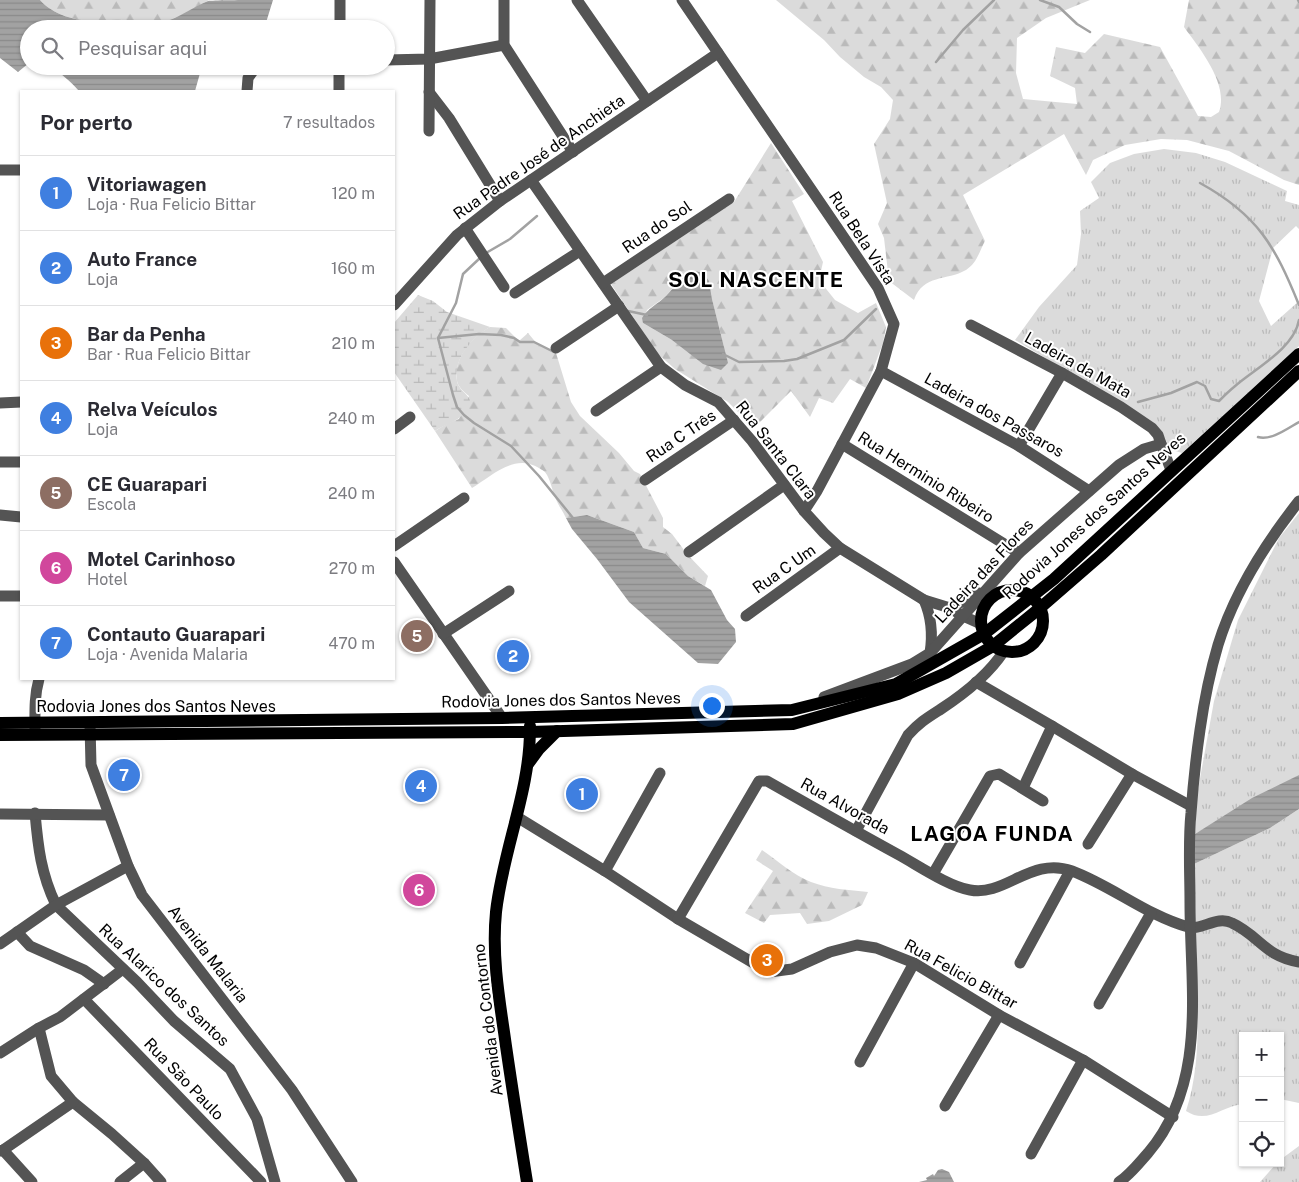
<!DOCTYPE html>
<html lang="pt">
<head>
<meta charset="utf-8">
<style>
  :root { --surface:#fff; --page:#f7f7f7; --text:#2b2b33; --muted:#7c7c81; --line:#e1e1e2; --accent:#1a73e8 }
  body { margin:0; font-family:"Public Sans",sans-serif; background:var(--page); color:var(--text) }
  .controls { position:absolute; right:15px; bottom:15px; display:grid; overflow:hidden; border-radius:0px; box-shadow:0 1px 4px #0004 }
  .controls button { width:45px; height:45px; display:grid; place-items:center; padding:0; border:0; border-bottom:1px solid var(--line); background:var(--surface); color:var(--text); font:25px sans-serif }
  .you { position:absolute; left:711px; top:705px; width:18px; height:18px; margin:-12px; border:4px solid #fff; border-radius:50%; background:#1a73e8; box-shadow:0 0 0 8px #1a73e833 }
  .badge { display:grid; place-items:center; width:32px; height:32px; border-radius:50%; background:var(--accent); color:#fff; font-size:16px; font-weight:700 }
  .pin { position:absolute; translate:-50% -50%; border:2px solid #fff; box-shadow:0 1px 5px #0006 }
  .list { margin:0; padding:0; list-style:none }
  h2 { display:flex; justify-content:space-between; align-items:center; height:65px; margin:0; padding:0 20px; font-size:21px }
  h2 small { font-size:16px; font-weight:400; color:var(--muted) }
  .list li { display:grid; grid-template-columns:32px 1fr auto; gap:15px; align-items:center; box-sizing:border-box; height:75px; padding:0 20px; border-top:1px solid var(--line) }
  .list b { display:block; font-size:19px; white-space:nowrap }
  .list p { margin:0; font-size:16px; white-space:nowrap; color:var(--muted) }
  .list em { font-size:16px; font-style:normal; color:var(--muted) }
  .icon { flex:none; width:28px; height:28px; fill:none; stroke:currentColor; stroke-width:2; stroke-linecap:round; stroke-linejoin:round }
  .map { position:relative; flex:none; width:1299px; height:1182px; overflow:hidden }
  .search { position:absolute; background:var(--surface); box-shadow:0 1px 4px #0004; left:20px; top:20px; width:375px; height:55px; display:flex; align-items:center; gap:12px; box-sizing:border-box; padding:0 18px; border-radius:28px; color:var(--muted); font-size:19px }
  .panel { position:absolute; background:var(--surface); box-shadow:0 1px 4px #0004; left:20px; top:90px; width:375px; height:590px; border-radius:0px }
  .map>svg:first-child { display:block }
  .grass { fill:url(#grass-tufts) }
  .forest { fill:url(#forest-firs); fill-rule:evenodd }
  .wetland { fill:url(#wetland-marsh) }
  .water { fill:url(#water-rules) }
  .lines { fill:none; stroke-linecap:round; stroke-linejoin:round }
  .stream { stroke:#a2a2a2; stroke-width:2.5 }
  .minor { stroke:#545454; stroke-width:11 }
  .major { stroke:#000; stroke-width:12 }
  .labels { text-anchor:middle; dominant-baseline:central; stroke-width:4; stroke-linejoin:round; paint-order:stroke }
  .street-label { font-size:16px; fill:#000; stroke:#fff }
  .district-label { font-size:21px; font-weight:bold; letter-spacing:1px; fill:#000; stroke:#fff }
</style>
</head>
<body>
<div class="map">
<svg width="1299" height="1182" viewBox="0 0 1299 1182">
  <defs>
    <pattern id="grass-tufts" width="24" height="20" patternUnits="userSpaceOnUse" patternTransform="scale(1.25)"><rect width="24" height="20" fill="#dbdbdb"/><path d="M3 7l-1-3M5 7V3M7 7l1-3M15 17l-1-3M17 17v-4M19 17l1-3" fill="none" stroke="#bababa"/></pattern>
    <pattern id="forest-firs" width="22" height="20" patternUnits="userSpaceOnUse" patternTransform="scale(1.25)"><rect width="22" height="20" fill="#dbdbdb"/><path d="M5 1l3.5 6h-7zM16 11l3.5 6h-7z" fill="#bababa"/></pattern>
    <pattern id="wetland-marsh" width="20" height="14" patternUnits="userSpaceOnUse" patternTransform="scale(1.25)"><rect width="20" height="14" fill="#dbdbdb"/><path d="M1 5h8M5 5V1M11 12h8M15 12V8" fill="none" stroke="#bababa"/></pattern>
    <pattern id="water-rules" width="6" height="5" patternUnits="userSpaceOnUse" patternTransform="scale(1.25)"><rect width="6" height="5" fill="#a2a2a2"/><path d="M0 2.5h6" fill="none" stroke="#8a8a8a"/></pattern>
  </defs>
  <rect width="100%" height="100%" fill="#fff"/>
  <g class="grass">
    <polygon points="1164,149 1196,153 1225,162 1287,191 1285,201 1299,205 1299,229 1296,226 1273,248 1259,301 1271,326 1299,301 1299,346 1182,453 1172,450 1114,399 1015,340 1039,307 1077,265 1081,234 1080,211 1099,198 1091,182 1110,163 1134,154"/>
    <polygon points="1299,513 1299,775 1195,834 1197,795 1214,701 1238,620 1279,538"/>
    <path d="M1299 809V1103L1280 1099V1036H1243V1104C1222 1106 1207 1125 1186 1111 1200 1068 1198 1023 1197 979 1196 941 1195 903 1194 864L1270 828Z"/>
    <polygon points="1299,1146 1299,1182 1260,1182 1277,1163 1280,1163 1280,1160"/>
  </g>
  <g class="forest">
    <path d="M40 0H209C196 8 179 17 164 22 149 26 137 22 122 20 114 19 104 21 96 21 76 21 53 15 40 0Z"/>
    <path d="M776 0H1090L1046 18 1017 38 1016 73 1023 99 1077 104 1075 88 1050 76 1056 47 1085 53 1104 34 1160 47 1198 116 1211 117 1219 112C1229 84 1200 49 1184 27L1189 0H1297L1299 2V185L1284 180 1229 151 1187 140 1161 139 1125 145 1093 160 1086 175 1064 134 963 195 985 241C979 252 977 263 966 270 947 281 923 274 914 300L889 281 884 238 878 224 887 203 874 144 890 119 893 100 881 87 864 77 840 57 824 40Z"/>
    <path d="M771 143 804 194 792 201 823 262 819 280 835 300 858 313 876 303 886 327 883 343 866 388 850 379 833 403 819 398 810 417 791 391 754 428 728 402 675 369 658 354 611 284 734 202ZM679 281H709L712 299 724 347 672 340 643 323 647 310 665 297Z"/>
    <path d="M490 327 506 328 519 341 528 333 538 345 556 353 571 402 580 416 619 453 634 471 640 474 663 518V527L672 534 687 554 708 576 705 586 688 576 666 554 643 548 634 532 587 515 566 518C563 511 558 505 555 497 552 490 551 482 547 475 545 471 542 470 539 468 514 453 492 476 472 488L435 431 448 423 459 419 469 396C464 392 458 387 457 381 453 358 472 337 490 327Z"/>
    <path d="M762 850C777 860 793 875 811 882 829 889 849 890 868 892L862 905 829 921 807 924 800 913 770 915 764 923 745 913 773 871 756 860Z"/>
  </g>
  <path class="wetland" d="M418 295 433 301 447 312 490 327C473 337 453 358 457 381 458 389 467 393 470 400 464 422 452 420 435 431L394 372V323Z"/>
  <g class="water">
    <path d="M0 0H40C53 15 76 21 95 21 104 21 113 19 122 20 138 22 147 26 163 22 179 18 193 7 208 1 216 0 261 0 273 0L264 29H29V63L18 72 0 58Z"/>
    <path d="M49 66H202L195 91H79C70 81 61 73 49 66Z"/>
    <path d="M691 270 703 273 709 281 712 299 728 363 721 370 703 364 672 340 643 323 642 318C648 308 658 304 666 296 674 287 682 278 691 270Z"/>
    <polygon points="587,515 634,532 643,548 666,554 688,576 711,590 727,620 735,629 736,642 718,664 698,663 629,602 597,559 572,529 566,518"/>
    <polygon points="1299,775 1299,809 1270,828 1194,864 1195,834 1252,798"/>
    <polygon points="942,1169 949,1172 954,1182 919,1182 927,1180 926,1178 933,1174 934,1176 938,1170"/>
  </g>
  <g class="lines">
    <g class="stream">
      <polyline points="1040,0 1059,7 1077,24 1090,32"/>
      <polyline points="1298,0 1299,2"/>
      <polyline points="936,62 963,30 994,0"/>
      <path d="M1200 183C1258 215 1275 246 1299 305"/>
      <polyline points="486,253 510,239 537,216"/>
      <polyline points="480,258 463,274 456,303 438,338 453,395 457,407 464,415 474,423 511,446 539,476 573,518"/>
      <polyline points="628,311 647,315"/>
      <polyline points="438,338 479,334 501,335 514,338 520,342 534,342 554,352"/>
      <polyline points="723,354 739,362 784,361 797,359 844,340 876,309"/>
      <path d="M1138 402 1171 393 1197 382 1205 386 1211 399 1219 401C1224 396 1229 391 1234 387 1254 369 1294 349 1299 320"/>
      <path d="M1258 437C1271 441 1288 428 1299 422"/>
    </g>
    <g class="minor">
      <polyline points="504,0 504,45 573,152"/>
      <polyline points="577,0 647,101"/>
      <polyline points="682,0 845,239 878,288 894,324 881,371 817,491 804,511"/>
      <polyline points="340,29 340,0"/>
      <polyline points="386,60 429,59 504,45"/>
      <polyline points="339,66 339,91"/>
      <polyline points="247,91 248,78 256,67 272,66"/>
      <polyline points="429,92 449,118 500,201"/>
      <polyline points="429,131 430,0"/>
      <polyline points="0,170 21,170"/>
      <polyline points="531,180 661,367 685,385 718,402 752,441 804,511 824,533 840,548 924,600 950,608 963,616 981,624"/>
      <polyline points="465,228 504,287"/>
      <polyline points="603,283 729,199"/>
      <polyline points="515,293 580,251"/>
      <polyline points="394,305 457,235 500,201 718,53"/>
      <polyline points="971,325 1062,373 1121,407 1152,428 1158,435 1161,444"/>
      <polyline points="556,348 619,306"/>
      <polyline points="881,371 1019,446 1089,491"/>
      <polyline points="0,403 21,402"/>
      <polyline points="596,411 661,367"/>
      <polyline points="394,429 410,417"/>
      <polyline points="842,444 1019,553"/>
      <polyline points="1019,446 1062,373"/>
      <polyline points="0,462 21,462"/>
      <polyline points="645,480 734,420"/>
      <polyline points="0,515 21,517"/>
      <polyline points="394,546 464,498"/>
      <polyline points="689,552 784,485"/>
      <polyline points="394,562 502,718"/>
      <polyline points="0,596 21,596"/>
      <path d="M924 600C932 618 933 634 930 653"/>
      <polyline points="950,608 979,593"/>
      <polyline points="746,616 840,548"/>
      <polyline points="443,634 509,591"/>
      <polyline points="976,682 1052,726 1132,774 1191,806"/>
      <polyline points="824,697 912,664 930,653 1019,553 1119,465 1144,449 1161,444 1171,470"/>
      <polyline points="90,725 91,765 128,866 142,895 292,1090 352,1182"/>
      <path d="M35 731C35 713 34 697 39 679"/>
      <polyline points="1023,788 1052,726"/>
      <path d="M35 813C38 847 41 874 56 905L137 982 174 1021 230 1069 257 1119 275 1182"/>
      <polyline points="0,814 109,815"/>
      <polyline points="517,817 605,871 678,919 769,972 792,969 830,952 857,945 876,948 914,963 999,1015 1083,1060 1173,1117"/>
      <path d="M856 831 908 735C920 722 927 718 941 709 964 694 989 674 1004 651"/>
      <polyline points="1088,844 1132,774"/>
      <polyline points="605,871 660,773"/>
      <polyline points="933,874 990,776 999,774 1043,801"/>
      <path d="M678 919 759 781H767C811 806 855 831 899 855 919 866 948 886 970 890 1005 897 1031 856 1072 871 1112 886 1146 915 1188 927 1201 931 1217 915 1232 923 1260 936 1264 956 1299 962"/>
      <polyline points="17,932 30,946 84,970 104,984"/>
      <polyline points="0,944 56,905 128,866"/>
      <polyline points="1020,963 1070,871"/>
      <polyline points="84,999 261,1182"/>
      <polyline points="1099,1004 1151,913"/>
      <polyline points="39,1028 51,1076 73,1102 112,1134 144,1163 161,1182"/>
      <polyline points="0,1053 39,1028 60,1017 123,969"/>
      <polyline points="860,1062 914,963"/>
      <polyline points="945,1106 999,1015"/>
      <polyline points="3,1150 32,1182"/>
      <polyline points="0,1151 3,1150 73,1102"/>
      <polyline points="1031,1154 1083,1060"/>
      <polyline points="120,1182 144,1163"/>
      <path d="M1119 1182C1130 1175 1139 1163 1148 1153 1208 1082 1190 989 1190 903 1190 873 1188 842 1191 813 1193 785 1196 757 1200 730 1204 702 1210 672 1218 645 1234 593 1265 544 1299 501"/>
    </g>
    <g class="major">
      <circle cx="1012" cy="621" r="31"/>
      <polyline points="0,723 502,718 792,710 896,684 984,634 1054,579 1299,354"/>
      <polyline points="0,735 530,732 793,724 898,694 946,673 993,646 1040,608 1101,555 1299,371"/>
      <polyline points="528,764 539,749 557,731"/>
      <path d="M527 1182C519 1132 511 1082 504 1032 498 992 492 952 496 912 503 849 531 789 530 726"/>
    </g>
  </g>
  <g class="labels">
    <g class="street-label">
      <text transform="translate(539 157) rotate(-35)">Rua Padre José de Anchieta</text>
      <text transform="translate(657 227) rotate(-34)">Rua do Sol</text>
      <text transform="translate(862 238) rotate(57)">Rua Bela Vista</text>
      <text transform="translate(1078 365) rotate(29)">Ladeira da Mata</text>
      <text transform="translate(994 415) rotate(29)">Ladeira dos Passaros</text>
      <text transform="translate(681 436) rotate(-34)">Rua C Três</text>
      <text transform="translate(776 450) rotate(52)">Rua Santa Clara</text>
      <text transform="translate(926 477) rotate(32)">Rua Herminio Ribeiro</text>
      <text transform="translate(1094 516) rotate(-42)">Rodovia Jones dos Santos Neves</text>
      <text transform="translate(784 569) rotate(-35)">Rua C Um</text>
      <text transform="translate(984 571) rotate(-47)">Ladeira das Flores</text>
      <text transform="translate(561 700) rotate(-1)">Rodovia Jones dos Santos Neves</text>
      <text x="156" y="706">Rodovia Jones dos Santos Neves</text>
      <text transform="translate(845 806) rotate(29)">Rua Alvorada</text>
      <text transform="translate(208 954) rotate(52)">Avenida Malaria</text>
      <text transform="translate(961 974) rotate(29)">Rua Felicio Bittar</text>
      <text transform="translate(164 985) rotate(43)">Rua Alarico dos Santos</text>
      <text transform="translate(488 1020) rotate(-97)">Avenida do Contorno</text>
      <text transform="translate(184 1079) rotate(46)">Rua São Paulo</text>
    </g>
    <g class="district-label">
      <text x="756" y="279">SOL NASCENTE</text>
      <text x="992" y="833">LAGOA FUNDA</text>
    </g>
  </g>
</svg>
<div class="controls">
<button>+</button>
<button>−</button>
<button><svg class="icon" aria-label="locate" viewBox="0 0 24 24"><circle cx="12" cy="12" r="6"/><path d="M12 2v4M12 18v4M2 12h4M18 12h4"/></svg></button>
</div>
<div class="you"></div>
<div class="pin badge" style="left:582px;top:794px;background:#3f7fe0">1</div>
<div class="pin badge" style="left:513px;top:656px;background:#3f7fe0">2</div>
<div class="pin badge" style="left:767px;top:960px;background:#e8710a">3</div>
<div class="pin badge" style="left:421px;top:786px;background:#3f7fe0">4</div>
<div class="pin badge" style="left:417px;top:636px;background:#8d6e63">5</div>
<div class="pin badge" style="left:419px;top:890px;background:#d1479c">6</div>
<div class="pin badge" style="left:124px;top:775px;background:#3f7fe0">7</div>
<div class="search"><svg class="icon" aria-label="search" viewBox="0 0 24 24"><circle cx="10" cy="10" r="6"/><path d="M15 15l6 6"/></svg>Pesquisar aqui</div>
<section class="panel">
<h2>Por perto<small>7 resultados</small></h2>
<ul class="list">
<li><span class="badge" style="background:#3f7fe0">1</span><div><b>Vitoriawagen</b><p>Loja · Rua Felicio Bittar</p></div><em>120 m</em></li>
<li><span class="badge" style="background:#3f7fe0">2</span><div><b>Auto France</b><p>Loja</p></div><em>160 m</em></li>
<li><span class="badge" style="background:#e8710a">3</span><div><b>Bar da Penha</b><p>Bar · Rua Felicio Bittar</p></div><em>210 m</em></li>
<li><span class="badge" style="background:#3f7fe0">4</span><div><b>Relva Veículos</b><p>Loja</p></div><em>240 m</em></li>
<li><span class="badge" style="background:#8d6e63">5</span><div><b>CE Guarapari</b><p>Escola</p></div><em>240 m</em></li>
<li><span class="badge" style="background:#d1479c">6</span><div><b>Motel Carinhoso</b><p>Hotel</p></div><em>270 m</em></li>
<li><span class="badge" style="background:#3f7fe0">7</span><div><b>Contauto Guarapari</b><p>Loja · Avenida Malaria</p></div><em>470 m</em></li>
</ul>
</section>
</div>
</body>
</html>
